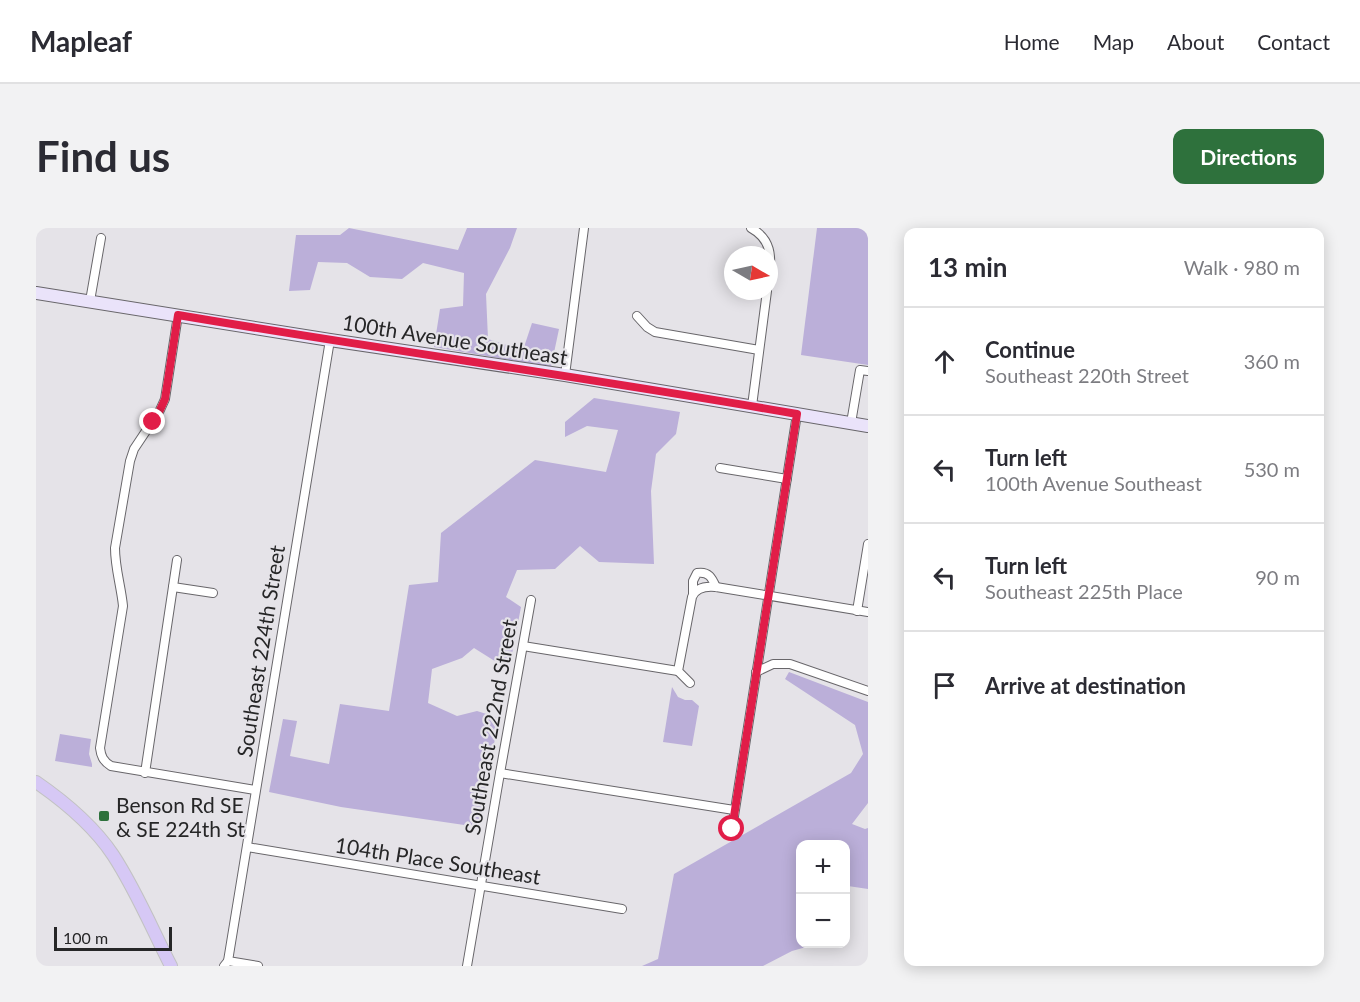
<!DOCTYPE html>
<html lang="en">
<head>
<meta charset="utf-8">
<style>
  :root { --surface:#fff; --page:#f2f2f3; --text:#2b2b33; --muted:#7c7c81; --line:#e1e1e2; --accent:#2e713c }
  body { margin:0; font-family:Lato,sans-serif; background:var(--page); color:var(--text) }
  .controls { position:absolute; right:18px; bottom:18px; display:grid; overflow:hidden; border-radius:12px; box-shadow:0 3px 15px #0003 }
  .controls button { width:54px; height:54px; display:grid; place-items:center; padding:0; border:0; border-bottom:2px solid var(--line); background:var(--surface); color:var(--text); font:30px sans-serif }
  .compass { position:absolute; left:688px; top:18px; width:54px; height:54px; border-radius:50%; background:var(--surface); box-shadow:0 3px 15px #0003; rotate:99deg }
  .scale { position:absolute; left:18px; bottom:15px; width:118px; box-sizing:border-box; padding-left:6px; border:3px solid #262627; border-top:0; font-size:16px; line-height:21px; white-space:nowrap; color:#262627; -webkit-text-stroke:4px #e5e3e8; paint-order:stroke }
  .stop { position:absolute; width:18px; height:18px; margin:-14px; border:4px solid #e11d48; border-radius:50%; background:#fff }
  .stop.end { background:#e11d48; border-color:#fff; box-shadow:0 2px 6px #0008 }
  .list { margin:0; padding:0; list-style:none }
  h2 { display:flex; justify-content:space-between; align-items:center; height:78px; margin:0; padding:0 24px; font-size:26px }
  h2 small { font-size:20px; font-weight:400; color:var(--muted) }
  .list li { display:grid; grid-template-columns:39px 1fr auto; gap:18px; align-items:center; box-sizing:border-box; height:108px; padding:0 24px; border-top:2px solid var(--line) }
  .list b { display:block; font-size:22px; white-space:nowrap }
  .list p { margin:0; font-size:20px; white-space:nowrap; color:var(--muted) }
  .list em { font-size:20px; font-style:normal; color:var(--muted) }
  .icon { flex:none; width:33px; height:33px; fill:none; stroke:currentColor; stroke-width:2; stroke-linecap:round; stroke-linejoin:round }
  .map { position:relative; flex:none; width:832px; height:738px; overflow:hidden; border-radius:12px }
  header { display:flex; align-items:center; gap:36px; box-sizing:border-box; height:84px; padding:0 30px; background:var(--surface); border-bottom:2px solid var(--line) }
  header strong { font-size:28px }
  nav { display:flex; gap:33px; margin-inline-start:auto; font-size:21px }
  .intro { display:flex; align-items:center; justify-content:space-between; box-sizing:border-box; height:144px; padding:0 36px }
  h1 { margin:0; font-size:42px }
  .button { padding:15px 27px; border-radius:12px; background:var(--accent); color:#fff; font-size:21px; font-weight:700 }
  main { display:flex; gap:36px; padding:0 36px }
  aside { flex:1; background:var(--surface); border-radius:12px; box-shadow:0 3px 15px #0003 }
  .map>svg:first-child { display:block }
  .green { fill:#bbafd9 }
  .lines { fill:none; stroke-linecap:round; stroke-linejoin:round }
  .street-casing { stroke:#68666a; stroke-width:10 }
  .secondary-casing { stroke:#68666a; stroke-width:14 }
  .primary-casing { stroke:#c2c2c3; stroke-width:14 }
  .street { stroke:#fff; stroke-width:8 }
  .secondary { stroke:#eae3fa; stroke-width:12 }
  .primary { stroke:#d6c8f5; stroke-width:12 }
  .route { stroke:#e11d48; stroke-width:8 }
  .poi-dot { fill:#2e713c; stroke:#e5e3e8; stroke-width:2 }
  .labels { text-anchor:middle; dominant-baseline:central; stroke-width:4.5; stroke-linejoin:round; paint-order:stroke }
  .street-label { font-size:21px; fill:#262627; stroke:#e5e3e8 }
  .poi-label { font-size:21px; fill:#262627; stroke:#e5e3e8; text-anchor:start }
</style>
</head>
<body>
<header>
<strong>Mapleaf</strong>
<nav><a>Home</a><a>Map</a><a>About</a><a>Contact</a></nav>
</header>
<div class="intro"><h1>Find us</h1><a class="button">Directions</a></div>
<main>
<div class="map">
<svg width="832" height="738" viewBox="0 0 832 738">
  <rect width="100%" height="100%" fill="#e5e3e8"/>
  <g class="green">
    <polygon points="313,0 422,22 431,0 481,0 474,20 450,66 452,111 487,122 496,95 523,101 515,139 398,119 404,81 427,78 428,45 387,35 366,51 334,49 311,35 282,34 274,62 253,63 260,7 304,7"/>
    <polygon points="781,0 832,0 832,137 765,127"/>
    <polygon points="558,170 644,184 640,206 620,226 615,263 618,336 563,334 544,318 519,341 481,342 470,369 485,379 473,442 438,420 426,430 396,441 392,475 421,488 441,483 463,490 442,599 305,579 233,564 247,491 261,493 254,528 293,536 304,476 353,483 373,357 402,354 405,305 499,232 570,244 582,202 551,198 529,209 529,194"/>
    <polygon points="753,444 832,474 832,575 816,596 829,601 832,600 832,661 812,658 810,671 810,616 764,616 764,716 781,716 756,723 727,738 606,738 622,731 638,646 815,545 827,526 819,497 749,451"/>
    <polygon points="636,459 642,469 649,472 656,472 663,478 656,518 627,514"/>
    <polygon points="24,506 55,511 53,526 56,536 56,539 19,533"/>
  </g>
  <g class="lines">
    <defs>
      <g id="street">
        <path d="M715 0C735 11 736 28 733 49"/>
        <polyline points="54,73 65,10"/>
        <path d="M142 87 129 171 124 182 98 221 94 233 79 320C79 340 85 358 87 378L64 520C65 528 67 533 75 538L219 562"/>
        <polyline points="601,88 611,99 619,104 723,122"/>
        <polyline points="529,147 548,0"/>
        <polyline points="716,178 731,63"/>
        <polyline points="815,195 824,142 832,143"/>
        <polyline points="684,240 751,251"/>
        <polyline points="137,359 177,365"/>
        <path d="M657 365V353L661 345C673 343 676 350 680 359"/>
        <polyline points="821,383 832,316"/>
        <polyline points="487,418 642,443"/>
        <polyline points="720,444 737,436 754,436 832,463"/>
        <path d="M654 455 642 443 656 369C660 359 670 358 680 359L832 384"/>
        <polyline points="109,545 141,332"/>
        <polyline points="464,545 698,582"/>
        <polyline points="696,601 761,186"/>
        <polyline points="211,619 586,681"/>
        <polyline points="192,733 222,738"/>
        <polyline points="188,738 192,733 294,112"/>
        <polyline points="431,738 464,545 495,372"/>
      </g>
      <polyline id="secondary" points="0,65 294,112 529,147 832,198"/>
      <path id="primary" d="M0 554C29 574 57 597 77 627 100 662 116 701 135 738"/>
    </defs>
    <use href="#street" class="street-casing"/>
    <use href="#secondary" class="secondary-casing"/>
    <use href="#primary" class="primary-casing"/>
    <use href="#street" class="street"/>
    <use href="#secondary" class="secondary"/>
    <use href="#primary" class="primary"/>
  </g>
  <g class="lines">
    <path class="route" d="M117 194 124 182 129 171 142 87C348 122 555 150 761 186L696 601"/>
  </g>
  <rect class="poi-dot" x="62" y="582" width="12" height="12" rx="3"/>
  <g class="labels">
    <g class="street-label">
      <text transform="translate(419 111) rotate(9)">100th Avenue Southeast</text>
      <text transform="translate(224 423) rotate(-81)">Southeast 224th Street</text>
      <text transform="translate(454 499) rotate(-80)">Southeast 222nd Street</text>
      <text transform="translate(402 632) rotate(9)">104th Place Southeast</text>
    </g>
    <g class="poi-label">
      <text x="80" y="576">Benson Rd SE<tspan x="80" dy="24">&amp; SE 224th St</tspan></text>
    </g>
  </g>
</svg>
<div class="controls">
<button>+</button>
<button>−</button>
</div>
<svg class="compass" viewBox="-18 -18 36 36"><path d="M0-13l5 13h-10z" fill="#e53935"/><path d="M0 13l5-13h-10z" fill="#7c7c81"/></svg>
<div class="scale">100 m</div>
<div class="stop" style="left:696px;top:601px"></div>
<div class="stop end" style="left:117px;top:194px"></div>
</div>
<aside>
<h2>13 min<small>Walk · 980 m</small></h2>
<ul class="list">
<li><svg class="icon" aria-label="ahead" viewBox="0 0 24 24"><path d="M12 20V5M6 11l6-6 6 6"/></svg><div><b>Continue</b><p>Southeast 220th Street</p></div><em>360 m</em></li>
<li><svg class="icon" aria-label="left" viewBox="0 0 24 24"><path d="M17 20v-9H6M10 6l-5 5 5 5"/></svg><div><b>Turn left</b><p>100th Avenue Southeast</p></div><em>530 m</em></li>
<li><svg class="icon" aria-label="left" viewBox="0 0 24 24"><path d="M17 20v-9H6M10 6l-5 5 5 5"/></svg><div><b>Turn left</b><p>Southeast 225th Place</p></div><em>90 m</em></li>
<li><svg class="icon" aria-label="arrive" viewBox="0 0 24 24"><path d="M6 21V4h12l-3 4 3 4H6"/></svg><div><b>Arrive at destination</b></div></li>
</ul>
</aside>
</main>
</body>
</html>
